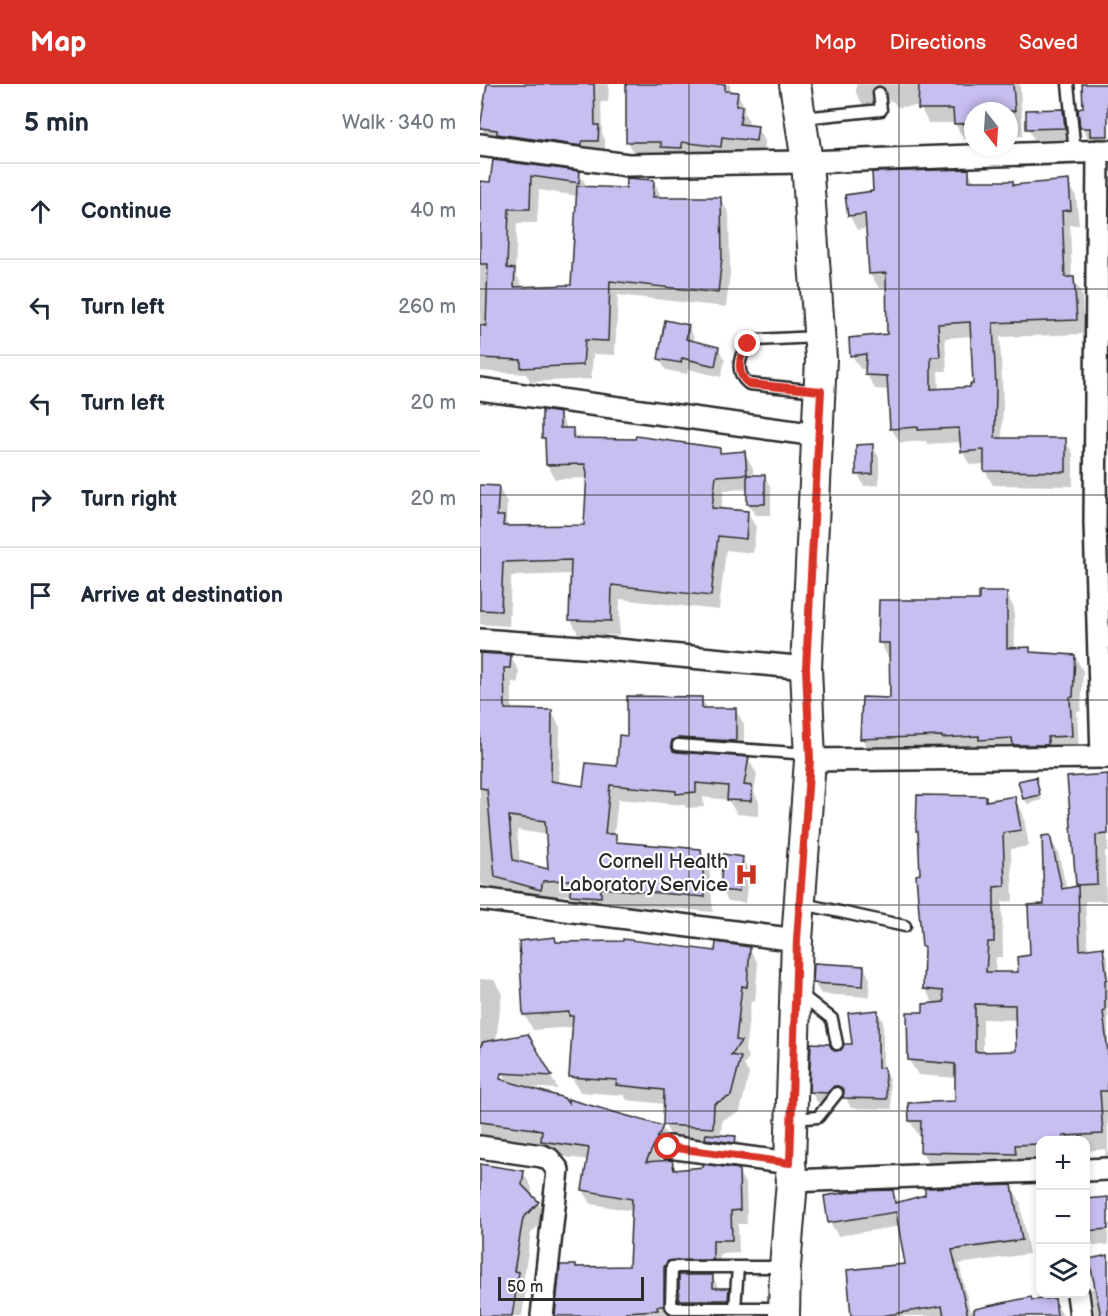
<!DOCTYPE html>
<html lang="en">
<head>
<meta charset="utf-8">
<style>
  :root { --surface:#fff; --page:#f6f6f7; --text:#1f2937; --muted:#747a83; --line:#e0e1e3; --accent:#d93025 }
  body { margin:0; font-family:"Balsamiq Sans",sans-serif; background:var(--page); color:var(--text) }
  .controls { position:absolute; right:18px; bottom:18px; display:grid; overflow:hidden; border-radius:12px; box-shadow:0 3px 9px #0003 }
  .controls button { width:54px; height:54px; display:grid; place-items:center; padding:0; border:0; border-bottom:2px solid var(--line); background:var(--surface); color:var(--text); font:30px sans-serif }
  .compass { position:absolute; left:484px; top:18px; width:54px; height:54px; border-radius:50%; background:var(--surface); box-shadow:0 3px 9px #0003; rotate:163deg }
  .scale { position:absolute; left:18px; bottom:15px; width:146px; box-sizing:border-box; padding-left:6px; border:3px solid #2b2b2b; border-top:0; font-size:16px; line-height:21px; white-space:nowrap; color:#2b2b2b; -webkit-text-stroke:4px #fff; paint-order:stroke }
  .stop { position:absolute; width:18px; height:18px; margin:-14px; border:4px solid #d93025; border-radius:50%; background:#fff }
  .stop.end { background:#d93025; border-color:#fff; box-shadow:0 2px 6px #0008 }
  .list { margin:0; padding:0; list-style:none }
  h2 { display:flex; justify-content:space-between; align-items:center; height:78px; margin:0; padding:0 24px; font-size:26px }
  h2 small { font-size:20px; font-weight:400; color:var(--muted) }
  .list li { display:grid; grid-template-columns:39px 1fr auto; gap:18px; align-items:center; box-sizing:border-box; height:96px; padding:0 24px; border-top:2px solid var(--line) }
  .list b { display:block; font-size:22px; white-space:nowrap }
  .list em { font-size:20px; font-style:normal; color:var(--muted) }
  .icon { flex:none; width:33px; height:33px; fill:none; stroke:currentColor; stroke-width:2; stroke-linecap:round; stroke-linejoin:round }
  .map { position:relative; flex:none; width:628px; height:1232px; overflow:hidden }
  header { display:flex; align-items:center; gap:36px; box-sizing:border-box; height:84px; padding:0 30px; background:var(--accent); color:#fff }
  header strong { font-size:28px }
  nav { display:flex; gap:33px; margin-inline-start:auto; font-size:21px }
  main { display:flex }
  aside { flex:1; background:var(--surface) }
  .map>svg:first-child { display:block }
  .shadow { fill:#0003; fill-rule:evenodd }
  .building { fill:#c9bef0; stroke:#2b2b2b; stroke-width:1.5; fill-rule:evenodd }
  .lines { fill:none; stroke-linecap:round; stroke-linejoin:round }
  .lane-casing { stroke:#2b2b2b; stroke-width:15 }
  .street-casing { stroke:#2b2b2b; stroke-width:26 }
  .secondary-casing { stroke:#2b2b2b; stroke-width:34 }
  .lane { stroke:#fff; stroke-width:10 }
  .street { stroke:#fff; stroke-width:21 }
  .secondary { stroke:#fff; stroke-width:30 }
  .route { stroke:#d93025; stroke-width:8 }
  .grid { fill:none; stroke:#2b2b2b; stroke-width:1.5; stroke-opacity:0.55 }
  .labels { text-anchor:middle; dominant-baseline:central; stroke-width:4.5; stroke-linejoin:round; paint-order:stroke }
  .poi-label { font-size:20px; fill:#2b2b2b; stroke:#fff; text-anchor:end }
</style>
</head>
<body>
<header>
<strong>Map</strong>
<nav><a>Map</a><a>Directions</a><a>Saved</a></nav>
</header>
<main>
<aside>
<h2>5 min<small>Walk · 340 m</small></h2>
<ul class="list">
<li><svg class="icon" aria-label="ahead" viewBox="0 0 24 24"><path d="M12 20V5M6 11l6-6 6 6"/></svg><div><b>Continue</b></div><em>40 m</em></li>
<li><svg class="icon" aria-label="left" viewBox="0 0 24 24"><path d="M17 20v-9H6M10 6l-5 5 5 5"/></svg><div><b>Turn left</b></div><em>260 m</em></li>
<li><svg class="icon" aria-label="left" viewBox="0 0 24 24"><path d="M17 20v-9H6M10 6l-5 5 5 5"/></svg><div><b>Turn left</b></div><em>20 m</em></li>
<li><svg class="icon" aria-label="right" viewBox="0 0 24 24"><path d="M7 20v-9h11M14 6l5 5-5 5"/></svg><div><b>Turn right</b></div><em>20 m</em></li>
<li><svg class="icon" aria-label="arrive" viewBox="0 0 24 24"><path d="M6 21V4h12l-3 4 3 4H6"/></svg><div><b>Arrive at destination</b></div></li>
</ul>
</aside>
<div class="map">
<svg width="628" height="1232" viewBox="0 0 628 1232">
  <rect width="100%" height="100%" fill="#fff"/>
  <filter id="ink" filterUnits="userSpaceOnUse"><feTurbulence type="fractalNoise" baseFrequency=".0167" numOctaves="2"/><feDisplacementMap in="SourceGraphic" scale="12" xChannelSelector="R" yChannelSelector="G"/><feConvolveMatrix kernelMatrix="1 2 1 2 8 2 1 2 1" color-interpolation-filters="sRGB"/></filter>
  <g filter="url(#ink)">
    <g class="shadow">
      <polygon points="8,0 129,0 128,18 121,18 122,49 125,56 125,70 9,57 2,44"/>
      <polygon points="148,0 250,0 251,9 257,9 265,23 264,29 269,37 268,43 277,44 285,57 284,70 249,66 248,75 155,71 148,58"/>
      <polygon points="376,0 540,0 543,52 529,52 529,27 493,27 493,54 484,55 475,39 448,39 440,22 417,23 414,18 408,16 402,18 400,24 385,24 376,9"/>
      <polygon points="604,0 628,0 628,67 610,58 602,43 604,26"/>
      <polygon points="582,26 589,38 591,55 554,56 548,44"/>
      <path d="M14 77 99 89 108 104 148 106 174 97 182 115H240L249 129 250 189 246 223 138 211 135 271 113 270 111 295 51 298 46 290 0 287V99H11ZM59 106 98 112 93 202 42 205V201L35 189 37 139H57Z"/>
      <path d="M488 86 495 99H532L534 102 588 98 596 112 599 141H590L592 194 602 209 604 250 520 253 523 320 522 355H585L593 370V402L513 401 505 387V380L490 381 482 367 481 358 447 360 446 357 420 359 411 344 409 306 395 305 387 291V285H380L372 271 409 252 408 204H399L390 190 388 144 377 146 369 131 395 108ZM492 252 494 302 492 305 459 306 458 287H467L465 254Z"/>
      <polygon points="208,242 214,254 213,259 238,264 245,276 241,293 208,285 207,290 186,286 179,275"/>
      <polygon points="79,330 88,346 92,345 98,356 239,365 242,370 265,369 273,384 274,393 285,393 291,404 291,431 275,431 268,420 268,405 244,406 241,426 267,428 276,443 273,469 246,466 239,526 140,515 139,551 99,551 91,536 92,490 31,492 29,542 0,540 0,402 19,404 27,418 26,438 29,444 105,442 108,394 75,395 67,380 66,359 63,353"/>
      <polygon points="392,362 399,373 399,401 384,402 378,390"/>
      <polygon points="526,509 534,524 535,565 549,565 552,570 595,572 603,587 601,627 597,627 599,666 390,669 382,654 412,615 411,573 408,573 400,558"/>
      <path d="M0 570 30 572 39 587 38 599 32 598V627L72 628 80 643 79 700 105 704 138 684 148 653 221 615 228 625H255L264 640V675H268L277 690 274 708 279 718V732L257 730 248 716 223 713 224 723 206 724 205 721 138 715 134 751 140 760 220 767 229 782 233 828 129 819V827L101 826 92 811 71 812 69 821 0 800ZM37 746 68 751 70 787 40 779Z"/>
      <path d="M628 692V767H625L626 817H605L608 866 622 865 628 875V1077L625 1072 626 1065 606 1067V1056H560V1076L543 1077 544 1085 451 1084 442 1068V1052H439L430 1037 477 1019 476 994 438 991 429 976 454 920 445 905V866L444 863 440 751 437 747 438 713 506 714 508 718 534 714 543 729 549 762 531 765 533 817 522 818 523 873H516L515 890H540L551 872 566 822 569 753 578 768 587 806 599 804 597 800ZM503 935 537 936V969H503Z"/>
      <polygon points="555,694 562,716 547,720 540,698"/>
      <polygon points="262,775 269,786 265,819 248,817 242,806"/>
      <polygon points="74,855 77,860 237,868 269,864 278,880 275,918 271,917 265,967 269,974 264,981 269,990 260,1028 242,1036 241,1053 255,1054 262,1065 193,1056 184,1040 185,1020 147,1016 144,1011 100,1008 91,992 94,943 53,946 44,930"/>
      <polygon points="384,883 390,895 389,913 341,910 334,899"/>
      <path d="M0 895 14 896 22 910 16 957 47 952 78 1005 47 1003 89 1024 182 1043 190 1057 180 1079 192 1078 197 1087H258L266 1101 267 1140H258L259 1169 240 1170V1189H230L240 1206H248L258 1223 257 1232H209L200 1216 201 1190H196L192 1197 191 1232H76L97 1185 151 1184 153 1127 111 1120 103 1106 109 1076 70 1071 63 1059 21 1053V1055L0 1053ZM18 981 28 998H24L16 983Z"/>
      <polygon points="397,927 403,937 403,984 409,995 412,1025 371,1024 365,1011 359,1012 353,1019 337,1018 331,1008 352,967 358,969 373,961"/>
      <polygon points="0,1081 43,1088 52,1104 51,1112 58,1119 66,1134 51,1149 43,1199 46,1205 42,1232 0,1232"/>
      <polygon points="531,1102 540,1117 549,1170 479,1180 490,1227 550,1215 552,1218 574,1216 583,1232 373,1232 427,1182 420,1142 358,1152 350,1138 412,1107 419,1119"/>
      <polygon points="628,1114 628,1161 614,1162 606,1147 606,1116"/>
      <polygon points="616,1204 628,1232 615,1232 611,1205"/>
    </g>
    <g class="building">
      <polygon points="7,0 114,0 115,41 119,41 118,57 102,57 102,62 17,50 17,46 0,44"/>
      <polygon points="146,0 245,0 245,7 258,8 256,22 262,22 260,40 278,42 276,57 242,53 241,63 202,58 202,64 181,63 181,58 146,58"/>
      <polygon points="439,0 533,0 535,27 493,27 493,39 474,40 473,25 438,25"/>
      <polygon points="602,0 628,0 628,52 610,52 610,44 600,44 598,25 603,24"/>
      <polygon points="583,25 585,44 546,45 546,26"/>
      <polygon points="13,76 100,87 99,99 51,92 50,125 29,125 27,184 35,185 34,203 91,201 97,102 146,104 147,94 174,96 173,113 241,113 242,173 238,209 130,197 128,257 105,256 103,281 41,284 41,276 0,274 0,241 6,242 8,180 0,180 0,97 10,98"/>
      <path d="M489 85V97H533V101L589 96 591 126 582 127 585 193H594L597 236 513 239 516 304 515 354H586V388L504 387V366L481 368 479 344 438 346V343L410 345 407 292 385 291 386 270 370 272 369 254 407 250 406 189 389 190 385 130 368 132 365 111 393 107 392 88ZM490 238 493 300H490V303L451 305V273H460L458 240Z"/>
      <polygon points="185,236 209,241 206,255 239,263 235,282 202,274 201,279 178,275"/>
      <polygon points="62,326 80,329 80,344 93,344 93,354 155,355 156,352 240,364 240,369 265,367 267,390 236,392 232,424 268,427 266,455 238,452 231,512 132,501 131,537 89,536 91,476 23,478 21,527 0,526 0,401 19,402 17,432 24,432 23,442 104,441 107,389 105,380 66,381 65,354 62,354"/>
      <polygon points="393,360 393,390 376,391 376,361"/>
      <rect x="267" y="391" width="18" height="29"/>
      <polygon points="499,508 527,508 527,564 550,563 550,568 595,571 593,613 590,613 592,652 568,653 568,661 533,661 532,654 499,656 499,652 462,654 462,652 380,655 382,613 410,614 409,559 398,559 399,516 499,516"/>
      <path d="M0 569 31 571 30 584H24L25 625 72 626 71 697 103 702 106 679 137 682 139 651 147 652V612L222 613V624H256V657L198 654 192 656 191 661 193 667 197 668 269 673 264 701 272 702 271 717 247 716 248 702 216 699V708L196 710V707L130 701 125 750H136V758L221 765 225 813 121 804V813L90 811 91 796 63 797 61 806 15 793 7 705 0 704ZM29 732 65 737 68 785 33 776Z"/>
      <polygon points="628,690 628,750 616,751 617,800 596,801 587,693"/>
      <polygon points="556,693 560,711 543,715 538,697"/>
      <path d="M437 711 506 712V717L535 712 541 746 523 749 525 802 514 803V858H508L506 888H538L537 873 550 871 548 821 564 820 562 752 570 751 582 805 598 802 600 866 623 863 627 895 625 896V927H623L628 969V1007H620L623 1050 583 1052V1056H561V1060L535 1061 536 1070 440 1068 441 1037H429L428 1019 475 1017V980L428 976 427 928H443V920L464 918 463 907 443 905 444 863H442L436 791 440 790 438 747H436ZM495 920 535 921 536 967 495 968Z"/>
      <polygon points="243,770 263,773 259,808 240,806"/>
      <polygon points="75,853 76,858 143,857 143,855 235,867 236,858 270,863 267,903 262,902 256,956 261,957 251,971 261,973 251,1012 234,1020 233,1044 183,1041 184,1006 136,1001 137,996 89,993 93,932 89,932 89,928 43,931 39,857"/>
      <polygon points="334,879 384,882 383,902 333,899"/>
      <polygon points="398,926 398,984 404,983 407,1015 363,1014 364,1006 358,1002 354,1002 347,1009 329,1008 331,959 349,960 354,967 361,966 364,960 372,960 368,929"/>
      <polygon points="48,950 72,992 21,989 20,995 84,1014 88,1019 88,1015 183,1042 166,1078 192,1076 194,1086 223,1083 223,1080 259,1085 260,1126 251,1127 252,1156 233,1156 233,1176 188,1177 184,1183 184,1222 177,1222 178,1226 146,1228 146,1232 75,1232 80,1181 96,1181 96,1183 149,1182 152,1115 102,1106 109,1064 61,1057 62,1046 0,1038 0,963 3,958"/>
      <polygon points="226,1050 256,1052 255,1059 225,1055"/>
      <polygon points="0,1080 44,1087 42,1101 59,1118 43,1134 34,1187 39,1188 32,1232 0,1232"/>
      <polygon points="532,1101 542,1156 472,1166 488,1232 464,1232 462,1222 401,1232 371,1232 367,1186 425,1180 416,1128 348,1139 344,1112 376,1107 413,1106 415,1119 445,1111 445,1104"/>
      <polygon points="628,1113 628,1145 606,1147 606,1115"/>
      <polygon points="628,1171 628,1232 621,1232 609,1175"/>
      <polygon points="199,1191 233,1191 233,1204 249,1204 248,1216 199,1216"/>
      <polygon points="551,1213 552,1216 575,1214 577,1232 494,1232 494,1225"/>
    </g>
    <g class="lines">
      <defs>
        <g id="lane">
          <polyline points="588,0 595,68"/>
          <polyline points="323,34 401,26 399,9"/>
          <path d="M337 253 276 256C259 264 253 289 269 300L338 307"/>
          <polyline points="198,661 329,670"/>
          <polyline points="323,820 425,842"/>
          <polyline points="320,910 352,935 357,960"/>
          <polyline points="314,1035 338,1033 357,1009"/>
          <polyline points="258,1183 255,1224 193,1224 191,1222 192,1183 303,1183"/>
          <polyline points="255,1224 303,1224"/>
        </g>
        <g id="street">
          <polyline points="0,61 148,81 327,78 628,67"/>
          <polyline points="618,67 615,439 622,673"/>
          <polyline points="0,305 337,351"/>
          <polyline points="0,556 116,564 326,584"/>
          <polyline points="330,676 628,673"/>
          <polyline points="0,815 317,856"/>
          <polyline points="0,1063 62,1072 69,1075 78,1086 62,1232"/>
          <polyline points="188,1063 310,1079"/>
          <polyline points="606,1086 628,1085"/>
          <polyline points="312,1097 560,1087"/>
          <polyline points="598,1210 601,1232"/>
        </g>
        <polyline id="secondary" points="304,1232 305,1183 312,1097 310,1079 317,856 330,676 326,584 341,275 327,78 315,0"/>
      </defs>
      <use href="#lane" class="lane-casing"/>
      <use href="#street" class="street-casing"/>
      <use href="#secondary" class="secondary-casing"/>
      <use href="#lane" class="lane"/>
      <use href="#street" class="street"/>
      <use href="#secondary" class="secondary"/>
    </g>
  </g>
  <g class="lines" filter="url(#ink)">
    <path class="route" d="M188 1063 310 1079 317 856 330 676 326 584 341 307 269 300C256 291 258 272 268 260"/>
  </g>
  <path class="grid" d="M209 0V1232M419 0V1232M0 205H628M0 411H628M0 616H628M0 821H628M0 1027H628"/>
  <defs>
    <symbol id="hospital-bare" viewBox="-9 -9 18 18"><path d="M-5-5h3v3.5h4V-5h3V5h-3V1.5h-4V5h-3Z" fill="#c8321e" stroke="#fff" stroke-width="2.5" paint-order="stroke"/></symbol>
  </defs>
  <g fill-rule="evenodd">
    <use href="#hospital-bare" x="250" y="774" width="33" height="33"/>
  </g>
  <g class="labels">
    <g class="poi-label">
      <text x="248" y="778">Cornell Health<tspan x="248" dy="23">Laboratory Service</tspan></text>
    </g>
  </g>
</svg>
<div class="controls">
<button>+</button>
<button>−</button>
<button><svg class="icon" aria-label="layers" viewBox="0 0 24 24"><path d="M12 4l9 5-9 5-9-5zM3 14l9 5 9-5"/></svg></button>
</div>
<svg class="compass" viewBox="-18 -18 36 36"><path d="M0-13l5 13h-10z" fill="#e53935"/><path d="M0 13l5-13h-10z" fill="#747a83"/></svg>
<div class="scale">50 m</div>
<div class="stop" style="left:188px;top:1063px"></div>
<div class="stop end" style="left:268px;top:260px"></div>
</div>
</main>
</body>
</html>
